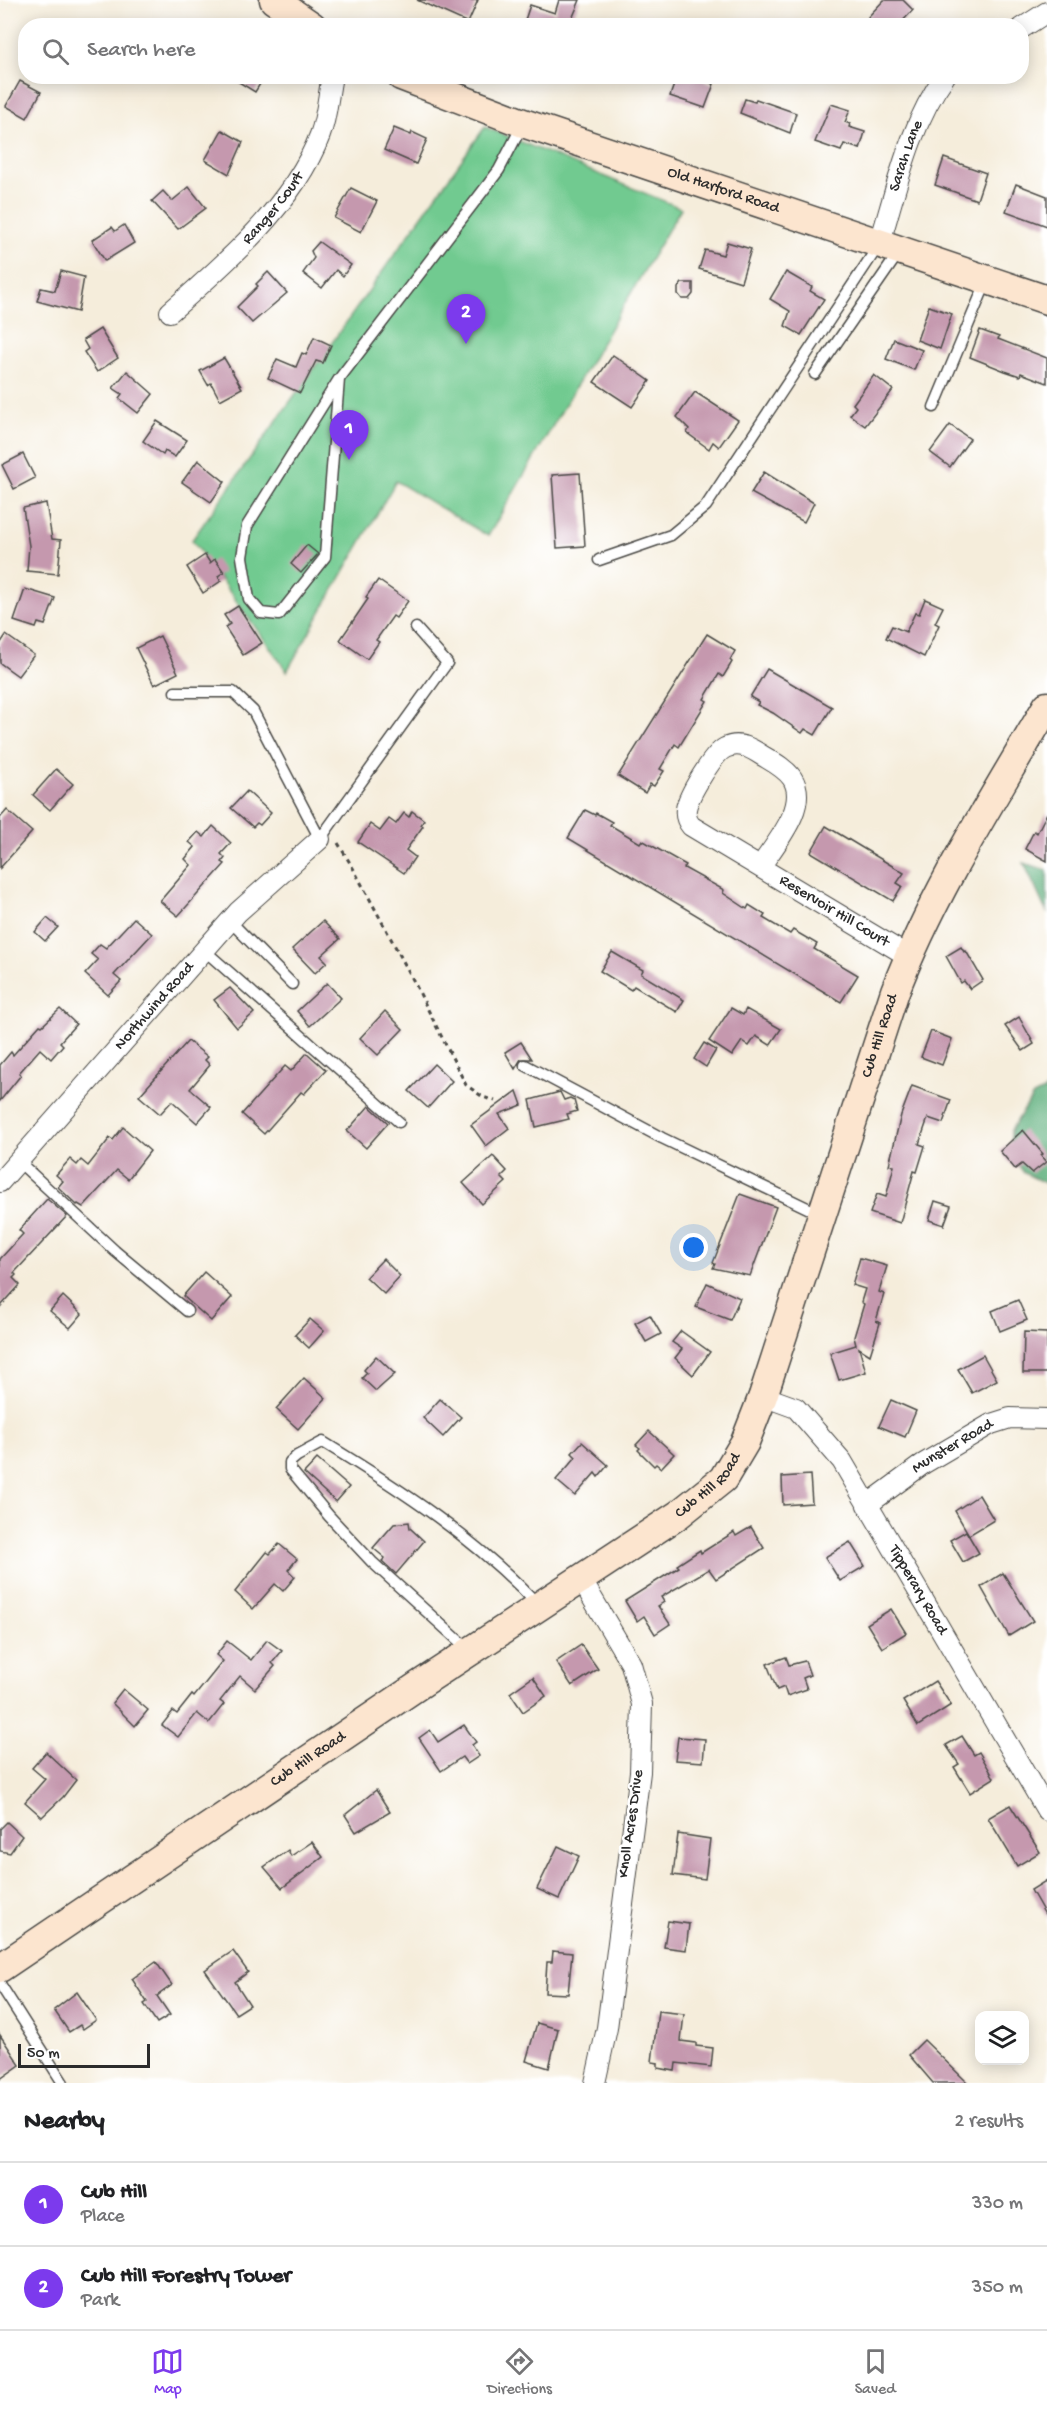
<!DOCTYPE html>
<html lang="en">
<head>
<meta charset="utf-8">
<style>
  :root { --surface:#fff; --page:#f2f2f2; --text:#202124; --muted:#757577; --line:#e0e0e0; --accent:#7c3aed }
  body { margin:0; font-family:"Gochi Hand",sans-serif; background:var(--page); color:var(--text) }
  .controls { position:absolute; right:18px; bottom:18px; display:grid; overflow:hidden; border-radius:12px; box-shadow:0 3px 15px #0003 }
  .controls button { width:54px; height:54px; display:grid; place-items:center; padding:0; border:0; border-bottom:2px solid var(--line); background:var(--surface); color:var(--text); font:30px sans-serif }
  .scale { position:absolute; left:18px; bottom:15px; width:132px; box-sizing:border-box; padding-left:6px; border:3px solid #2b2b2b; border-top:0; font-size:16px; line-height:21px; white-space:nowrap; color:#2b2b2b; -webkit-text-stroke:4px #fff; paint-order:stroke }
  .you { position:absolute; left:694px; top:1248px; width:21px; height:21px; margin:-15px; border:4px solid #fff; border-radius:50%; background:#1a73e8; box-shadow:0 0 0 9px #1a73e833 }
  .badge { display:grid; place-items:center; width:39px; height:39px; border-radius:50%; background:var(--accent); color:#fff; font-size:20px; font-weight:700 }
  .pin { position:absolute; translate:-50% -50px; filter:drop-shadow(0 2px 3px #0008) }
  .pin::after { content:''; position:absolute; top:32px; width:21px; height:18px; background:inherit; clip-path:polygon(0 0,100% 0,50% 100%) }
  .list { margin:0; padding:0; list-style:none }
  h2 { display:flex; justify-content:space-between; align-items:center; height:78px; margin:0; padding:0 24px; font-size:26px }
  h2 small { font-size:20px; font-weight:400; color:var(--muted) }
  .list li { display:grid; grid-template-columns:39px 1fr auto; gap:18px; align-items:center; box-sizing:border-box; height:84px; padding:0 24px; border-top:2px solid var(--line) }
  .list b { display:block; font-size:22px; white-space:nowrap }
  .list p { margin:0; font-size:20px; white-space:nowrap; color:var(--muted) }
  .list em { font-size:20px; font-style:normal; color:var(--muted) }
  .icon { flex:none; width:33px; height:33px; fill:none; stroke:currentColor; stroke-width:2; stroke-linecap:round; stroke-linejoin:round }
  .map { position:relative; flex:none; width:1047px; height:2083px; overflow:hidden }
  .search { position:absolute; background:var(--surface); box-shadow:0 3px 15px #0003; left:18px; right:18px; top:18px; height:66px; display:flex; align-items:center; gap:15px; box-sizing:border-box; padding:0 21px; border-radius:24px; color:var(--muted); font-size:22px }
  .sheet { height:246px; background:var(--surface) }
  nav { display:flex; justify-content:space-around; align-items:center; box-sizing:border-box; height:84px; border-top:2px solid var(--line); background:var(--surface); font-size:16px; color:var(--muted) }
  nav a { display:grid; justify-items:center; gap:3px }
  nav .on { color:var(--accent) }
  .map>svg:first-child { display:block }
  .green { fill:#71ca90; stroke:#4e7a5e; stroke-width:1.5 }
  .forest { fill:#5cae7a; stroke:#446c52; stroke-width:1.5 }
  .building { fill:#c598ae }
  .lines { fill:none; stroke-linecap:round; stroke-linejoin:round }
  .lane-casing { stroke:#494845; stroke-width:13 }
  .street-casing { stroke:#494845; stroke-width:22 }
  .secondary-casing { stroke:#494845; stroke-width:31 }
  .path { stroke:#494845; stroke-width:3; stroke-dasharray:4.5 4.5; stroke-linecap:butt }
  .lane { stroke:#fff; stroke-width:10 }
  .street { stroke:#fff; stroke-width:20 }
  .secondary { stroke:#fce5cf; stroke-width:28 }
  .labels { text-anchor:middle; dominant-baseline:central; stroke-width:5; stroke-linejoin:round; paint-order:stroke }
  .street-label { font-size:16px; fill:#2b2b2b; stroke:#fff }
</style>
</head>
<body>
<div class="map">
<svg width="1047" height="2083" viewBox="0 0 1047 2083">
  <rect width="100%" height="100%" fill="#fff"/>
  <filter id="ink" filterUnits="userSpaceOnUse"><feTurbulence type="fractalNoise" baseFrequency=".0167" numOctaves="2"/><feDisplacementMap in="SourceGraphic" scale="12" xChannelSelector="R" yChannelSelector="G"/><feConvolveMatrix kernelMatrix="1 2 1 2 8 2 1 2 1" color-interpolation-filters="sRGB"/></filter>
  <filter id="wash" filterUnits="userSpaceOnUse"><feTurbulence type="fractalNoise" baseFrequency=".008" numOctaves="4" result="noise"/><feDisplacementMap in="SourceGraphic" scale="24" xChannelSelector="R" yChannelSelector="G"/><feGaussianBlur stdDeviation="1.35" result="paint"/><feColorMatrix in="noise" values="0 0 0 0 0 0 0 0 0 0 0 0 0 0 0 0 0 1.4 0 .05"/><feComposite in="paint" operator="in"/></filter>
  <g filter="url(#wash)">
    <rect width="100%" height="100%" fill="#f5eddb"/>
    <polygon class="green" points="485,127 681,208 488,536 396,481 287,671 192,540"/>
    <g class="forest">
      <polygon points="1024,863 1047,870 1047,912 1044,907"/>
      <polygon points="1047,1089 1047,1184 1024,1173 1011,1155 1011,1130 1033,1096"/>
    </g>
    <g id="blocks">
      <g class="building">
        <polygon points="417,0 478,0 468,23"/>
        <polygon points="559,0 580,0 572,19 585,26 523,26 530,5 555,13"/>
        <polygon points="884,0 903,0 913,10 898,26 877,26 868,17"/>
        <polygon points="229,76 265,76 255,92"/>
        <polygon points="677,76 693,76 714,84 705,108 670,96"/>
        <polygon points="20,81 41,92 27,118 6,106"/>
        <polygon points="745,99 755,102 756,99 796,113 790,133 740,113"/>
        <polygon points="831,104 850,110 845,122 850,124 849,127 865,132 860,149 844,144 841,151 815,142"/>
        <polygon points="394,128 411,135 412,132 427,139 416,164 384,150"/>
        <polygon points="222,130 243,142 229,174 205,160"/>
        <polygon points="944,158 986,173 977,200 935,185"/>
        <polygon points="1016,184 1047,196 1047,226 1006,211"/>
        <polygon points="189,187 206,208 178,229 152,201 163,191 172,201"/>
        <polygon points="351,188 377,201 361,232 334,218"/>
        <polygon points="124,225 134,243 105,261 92,240 112,227 115,231"/>
        <polygon points="319,242 351,265 343,276 336,270 322,288 303,273 314,258 311,251"/>
        <polygon points="727,242 751,249 741,282 699,269 705,250 723,255"/>
        <polygon points="61,271 84,277 78,312 37,301 41,288 55,291"/>
        <polygon points="268,272 287,293 252,323 237,307 258,286 256,284"/>
        <polygon points="786,272 812,287 810,291 824,299 801,335 785,326 790,311 770,299"/>
        <polygon points="682,283 693,283 693,294 689,299 682,299 678,294 678,288"/>
        <polygon points="929,306 952,314 940,349 917,340"/>
        <polygon points="100,329 118,358 97,372 84,352 88,349 83,340"/>
        <polygon points="980,330 999,337 998,339 1047,358 1047,383 1021,373 1020,376 1005,371 970,357"/>
        <polygon points="314,337 331,345 323,363 316,361 300,393 268,378 277,359 296,367 302,353 306,355"/>
        <polygon points="894,339 922,350 914,370 886,359"/>
        <polygon points="613,355 650,381 632,407 594,382"/>
        <polygon points="224,358 242,388 220,400 211,383 208,385 200,371"/>
        <polygon points="127,371 153,394 138,413 119,398 122,394 113,388"/>
        <polygon points="874,375 893,390 865,426 850,415 856,407 853,404"/>
        <polygon points="695,392 738,420 719,447 713,442 709,449 687,433 689,429 677,417"/>
        <polygon points="157,421 187,440 175,457 165,451 163,455 143,441"/>
        <polygon points="950,425 970,439 950,467 930,452"/>
        <polygon points="23,454 35,478 14,489 2,465"/>
        <polygon points="198,460 225,482 211,502 182,482"/>
        <polygon points="764,472 814,503 804,522 751,493"/>
        <polygon points="580,473 585,546 557,548 552,475"/>
        <polygon points="46,503 52,539 61,540 58,574 27,571 29,546 23,508"/>
        <polygon points="307,545 318,554 301,573 291,564"/>
        <polygon points="205,555 210,563 215,559 224,572 218,576 221,581 203,593 187,567"/>
        <polygon points="378,580 408,601 396,618 393,616 376,640 379,642 367,659 340,640 368,599 366,597"/>
        <polygon points="25,589 55,598 45,625 38,623 36,628 14,621"/>
        <polygon points="925,599 943,607 935,623 939,625 924,657 886,638 892,626 906,632 915,613 919,614"/>
        <polygon points="238,606 262,643 243,655 225,627 230,624 224,615"/>
        <polygon points="707,634 735,651 730,660 732,662 723,677 719,674 704,699 707,701 679,747 675,744 660,769 664,771 654,786 650,784 645,793 618,776"/>
        <polygon points="6,635 34,655 18,676 0,663 0,644"/>
        <polygon points="160,636 178,673 154,685 136,648"/>
        <polygon points="767,669 832,707 815,735 805,729 802,733 773,713 757,705 759,702 750,697"/>
        <polygon points="56,769 73,784 50,810 33,795"/>
        <polygon points="247,791 271,813 260,825 257,823 253,827 231,808"/>
        <polygon points="7,810 32,832 0,868 0,818"/>
        <polygon points="585,810 595,815 596,813 612,822 610,825 640,843 642,840 686,865 684,868 724,890 723,893 747,909 749,905 765,915 763,918 790,934 793,930 817,944 814,949 858,975 841,1002 568,838"/>
        <polygon points="412,811 424,820 421,825 423,826 406,850 415,857 404,873 358,842 370,824 380,831 389,819 396,824 404,813 409,817"/>
        <polygon points="1047,813 1047,861 1025,849 1034,831 1037,833"/>
        <polygon points="213,826 231,843 221,854 225,858 222,862 225,864 178,916 160,901 191,865 185,859 195,847 189,842 198,832 204,837"/>
        <polygon points="826,826 904,873 897,883 902,886 893,901 811,852"/>
        <polygon points="47,918 58,927 45,941 35,932"/>
        <polygon points="134,918 152,934 114,975 121,981 108,995 85,974 98,960 91,954 100,944 106,948"/>
        <polygon points="323,921 340,939 321,956 327,962 315,973 292,949"/>
        <polygon points="961,947 964,952 966,951 983,980 970,989 964,981 961,983 946,956"/>
        <polygon points="612,952 643,970 641,974 684,1000 677,1012 634,986 631,990 600,971"/>
        <polygon points="327,983 341,998 310,1026 297,1011"/>
        <polygon points="230,988 254,1013 237,1028 214,1000"/>
        <polygon points="731,1008 743,1015 746,1009 781,1029 770,1045 756,1036 749,1046 742,1041 732,1056 709,1041"/>
        <polygon points="60,1009 76,1024 60,1042 63,1045 51,1059 40,1049 19,1073 21,1075 0,1101 0,1065 11,1052 13,1055 40,1025 42,1026"/>
        <polygon points="385,1011 403,1029 378,1055 360,1038"/>
        <polygon points="1019,1017 1034,1044 1023,1051 1005,1026"/>
        <polygon points="931,1031 952,1039 942,1065 921,1057"/>
        <polygon points="188,1041 208,1057 205,1060 210,1065 190,1089 211,1107 197,1123 172,1101 160,1114 139,1096"/>
        <polygon points="521,1042 532,1059 521,1059 515,1069 505,1052"/>
        <polygon points="704,1043 716,1050 706,1067 694,1059"/>
        <polygon points="307,1053 326,1070 304,1094 301,1092 264,1134 242,1114 285,1066 291,1071"/>
        <polygon points="434,1064 452,1081 428,1108 409,1091"/>
        <polygon points="912,1086 951,1100 943,1123 928,1118 919,1144 925,1146 917,1172 914,1171 900,1223 870,1213 877,1194 886,1197 894,1166 889,1165 901,1115"/>
        <polygon points="517,1091 522,1105 499,1114 509,1128 486,1146 471,1125"/>
        <polygon points="560,1092 564,1100 570,1098 574,1100 577,1111 567,1114 569,1119 536,1127 530,1100"/>
        <polygon points="369,1106 388,1123 366,1148 347,1131"/>
        <polygon points="123,1127 150,1151 128,1179 117,1170 83,1207 78,1204 77,1205 58,1187 63,1181 56,1175 70,1159 77,1165 81,1160 88,1166 110,1138 113,1140"/>
        <polygon points="1023,1130 1043,1154 1041,1156 1046,1162 1032,1173 1022,1164 1015,1169 1000,1151"/>
        <polygon points="493,1156 507,1171 501,1177 506,1182 482,1204 463,1183"/>
        <polygon points="740,1194 776,1207 750,1276 713,1268 715,1264 713,1263"/>
        <polygon points="47,1199 67,1216 14,1273 16,1275 13,1278 20,1285 0,1307 0,1259 23,1234 19,1230"/>
        <polygon points="935,1201 951,1206 944,1225 929,1220"/>
        <polygon points="860,1258 887,1266 879,1292 884,1294 876,1321 880,1323 870,1355 859,1348 866,1372 839,1380 830,1353 856,1345 854,1337 864,1304 861,1302 865,1289 852,1285"/>
        <polygon points="383,1259 400,1276 384,1294 366,1277"/>
        <polygon points="204,1272 232,1297 211,1321 183,1296"/>
        <polygon points="707,1283 740,1298 730,1320 696,1307"/>
        <polygon points="63,1296 82,1314 70,1328 50,1311"/>
        <polygon points="1018,1300 1027,1320 1000,1331 992,1311"/>
        <polygon points="650,1315 661,1334 646,1342 635,1323"/>
        <polygon points="310,1319 324,1331 309,1348 295,1335"/>
        <polygon points="681,1331 710,1352 693,1375 675,1358 682,1349 672,1342"/>
        <polygon points="1024,1332 1047,1333 1047,1373 1023,1373"/>
        <polygon points="983,1355 997,1380 972,1393 958,1369"/>
        <polygon points="376,1356 395,1374 376,1391 362,1378 367,1373 364,1370"/>
        <polygon points="304,1378 326,1398 298,1429 276,1409"/>
        <polygon points="440,1399 461,1417 443,1437 423,1418"/>
        <polygon points="891,1400 916,1411 905,1437 879,1426"/>
        <polygon points="649,1431 674,1454 661,1468 656,1464 654,1466 638,1450 640,1448 636,1445"/>
        <polygon points="582,1442 608,1465 598,1477 595,1473 575,1496 556,1480 576,1457 572,1453"/>
        <polygon points="317,1459 349,1487 336,1502 304,1473"/>
        <polygon points="810,1475 812,1503 783,1505 782,1477"/>
        <polygon points="979,1495 994,1520 969,1535 955,1511"/>
        <polygon points="409,1522 410,1528 424,1541 396,1574 382,1561 385,1558 373,1548 394,1524"/>
        <polygon points="751,1527 764,1548 716,1579 709,1569 661,1597 664,1602 658,1606 670,1624 655,1634 644,1616 637,1621 625,1601 679,1567 677,1565 700,1550 701,1553 734,1532 736,1536"/>
        <polygon points="966,1531 979,1553 963,1562 950,1540"/>
        <polygon points="850,1542 865,1566 840,1581 825,1557"/>
        <polygon points="279,1544 297,1559 288,1570 295,1577 283,1591 275,1584 253,1609 235,1592 267,1552 270,1554"/>
        <polygon points="1003,1573 1033,1621 1009,1636 981,1587"/>
        <polygon points="891,1609 906,1633 882,1648 867,1624"/>
        <polygon points="267,1640 282,1651 272,1663 275,1666 255,1689 240,1676 220,1701 224,1704 209,1723 197,1713 178,1737 162,1725 173,1711 177,1714 192,1695 194,1697 223,1661 216,1655 227,1641 251,1660"/>
        <polygon points="581,1645 598,1669 572,1686 556,1662"/>
        <polygon points="786,1657 789,1665 805,1661 810,1675 803,1678 807,1689 787,1696 784,1687 777,1690 767,1664"/>
        <polygon points="533,1677 546,1696 523,1712 510,1693"/>
        <polygon points="935,1681 951,1705 918,1726 903,1701"/>
        <polygon points="123,1689 148,1710 135,1726 112,1703"/>
        <polygon points="464,1725 476,1742 472,1745 479,1756 467,1764 462,1757 441,1771 419,1738 430,1730 438,1742"/>
        <polygon points="962,1736 974,1755 979,1752 994,1778 970,1793 954,1767 959,1764 946,1745"/>
        <polygon points="678,1737 705,1739 703,1762 675,1760"/>
        <polygon points="46,1752 76,1780 63,1797 42,1817 25,1802 45,1779 32,1768"/>
        <polygon points="376,1790 390,1812 356,1832 345,1815"/>
        <polygon points="1010,1805 1040,1852 1017,1866 988,1818"/>
        <polygon points="7,1822 22,1836 10,1853 0,1851 0,1829"/>
        <polygon points="678,1834 710,1839 705,1879 673,1875"/>
        <polygon points="312,1842 323,1857 282,1888 264,1867 288,1850 291,1856"/>
        <polygon points="558,1846 579,1856 559,1899 537,1889"/>
        <polygon points="1047,1880 1047,1918 1031,1890"/>
        <polygon points="668,1921 689,1924 686,1950 664,1947"/>
        <polygon points="233,1951 248,1972 235,1982 250,2005 236,2014 205,1970"/>
        <polygon points="553,1951 572,1953 568,1994 545,1993 547,1962 552,1962"/>
        <polygon points="156,1962 172,1985 157,1996 170,2015 157,2023 144,2004 147,2002 132,1979"/>
        <polygon points="77,1992 96,2020 83,2029 80,2025 69,2032 54,2010"/>
        <polygon points="658,2011 684,2014 681,2041 696,2043 696,2046 713,2048 711,2067 676,2063 675,2071 658,2068 658,2063 652,2062"/>
        <polygon points="537,2023 558,2029 549,2068 526,2061"/>
        <polygon points="0,2035 20,2065 0,2079"/>
        <polygon points="924,2040 968,2083 933,2083 909,2055"/>
      </g>
    </g>
  </g>
  <g filter="url(#ink)">
    <use href="#blocks" fill-opacity="0" stroke="#494845" stroke-width="1.5"/>
    <g class="lines">
      <defs>
        <g id="lane">
          <polyline points="815,374 900,251"/>
          <polyline points="339,379 325,557 279,615 261,613 249,599 242,557 247,526 339,379 499,170 523,124"/>
          <polyline points="934,407 987,280"/>
          <polyline points="599,560 671,535 706,506 879,245"/>
          <polyline points="175,692 233,692 253,711 320,839 447,663 416,628"/>
          <polyline points="230,921 292,984"/>
          <polyline points="204,950 399,1122"/>
          <polyline points="525,1065 662,1138 820,1214"/>
          <polyline points="18,1161 115,1251 187,1311"/>
          <path d="M469 1650 372 1562 329 1516 290 1469V1462L297 1456 323 1442C400 1489 477 1539 539 1606"/>
          <polyline points="0,1984 63,2083"/>
        </g>
        <g id="street">
          <polyline points="1022,28 1047,12"/>
          <path id="s1" d="M880 242C897 186 910 124 945 76"/>
          <path id="s2" d="M170 312C225 264 294 204 320 135 327 117 328 95 332 76"/>
          <path id="s3" d="M760 867C775 844 810 805 792 778 785 768 773 762 763 756 751 748 739 741 725 748 713 754 688 796 686 809 685 816 687 821 691 826L908 956"/>
          <path id="s4" d="M0 1182 238 912 320 839"/>
          <path id="s5" d="M763 1396 796 1408 842 1461 1047 1811"/>
          <path id="s6" d="M867 1505 923 1464 991 1424 1010 1418 1047 1419"/>
          <polyline points="581,1579 631,1664 642,1704 640,1772 607,2028 595,2083"/>
        </g>
        <g id="secondary">
          <polyline points="274,0 312,26"/>
          <path id="s7" d="M401 76 523 123 1047 300"/>
          <path id="s8" d="M0 1968 419 1685 678 1515 723 1479 745 1442 763 1396 895 991C934 890 993 799 1047 706"/>
        </g>
      </defs>
      <use href="#lane" class="lane-casing"/>
      <use href="#street" class="street-casing"/>
      <use href="#secondary" class="secondary-casing"/>
      <polyline class="path" points="338,843 353,868 410,974 466,1085 483,1097 495,1101"/>
      <use href="#lane" class="lane"/>
      <use href="#street" class="street"/>
      <use href="#secondary" class="secondary"/>
    </g>
  </g>
  <g class="labels">
    <g class="street-label">
      <text stroke="none"><textPath href="#s1" startOffset="90">Sarah Lane</textPath></text>
      <text stroke="none"><textPath href="#s7" startOffset="342">Old Harford Road</textPath></text>
      <text stroke="none"><textPath href="#s2" startOffset="147">Ranger Court</textPath></text>
      <text stroke="none"><textPath href="#s3" startOffset="436">Reservoir Hill Court</textPath></text>
      <text stroke="none"><textPath href="#s4" startOffset="234">Northwind Road</textPath></text>
      <text stroke="none"><textPath href="#s8" startOffset="1344">Cub Hill Road</textPath></text>
      <text stroke="none"><textPath href="#s6" startOffset="104">Munster Road</textPath></text>
      <text stroke="none"><textPath href="#s8" startOffset="858">Cub Hill Road</textPath></text>
      <text stroke="none"><textPath href="#s5" startOffset="255">Tipperary Road</textPath></text>
      <text stroke="none"><textPath href="#s8" startOffset="372">Cub Hill Road</textPath></text>
      <text transform="translate(632 1824) rotate(-82)">Knoll Acres Drive</text>
    </g>
  </g>
</svg>
<div class="controls">
<button><svg class="icon" aria-label="layers" viewBox="0 0 24 24"><path d="M12 4l9 5-9 5-9-5zM3 14l9 5 9-5"/></svg></button>
</div>
<div class="scale">50 m</div>
<div class="you"></div>
<div class="pin badge" style="left:349px;top:460px">1</div>
<div class="pin badge" style="left:466px;top:344px">2</div>
<div class="search"><svg class="icon" aria-label="search" viewBox="0 0 24 24"><circle cx="10" cy="10" r="6"/><path d="M15 15l6 6"/></svg>Search here</div>
</div>
<section class="sheet">
<h2>Nearby<small>2 results</small></h2>
<ul class="list">
<li><span class="badge">1</span><div><b>Cub Hill</b><p>Place</p></div><em>330 m</em></li>
<li><span class="badge">2</span><div><b>Cub Hill Forestry Tower</b><p>Park</p></div><em>350 m</em></li>
</ul>
</section>
<nav>
<a class="on"><svg class="icon" aria-label="map" viewBox="0 0 24 24"><path d="M3 6l6-2 6 2 6-2v14l-6 2-6-2-6 2zM9 4v14M15 6v14"/></svg>Map</a>
<a><svg class="icon" aria-label="directions" viewBox="0 0 24 24"><path d="M12 3l9 9-9 9-9-9zM9 14v-3h6M13 9l2 2-2 2"/></svg>Directions</a>
<a><svg class="icon" aria-label="saved" viewBox="0 0 24 24"><path d="M7 4h10v16l-5-4-5 4z"/></svg>Saved</a>
</nav>
</body>
</html>
